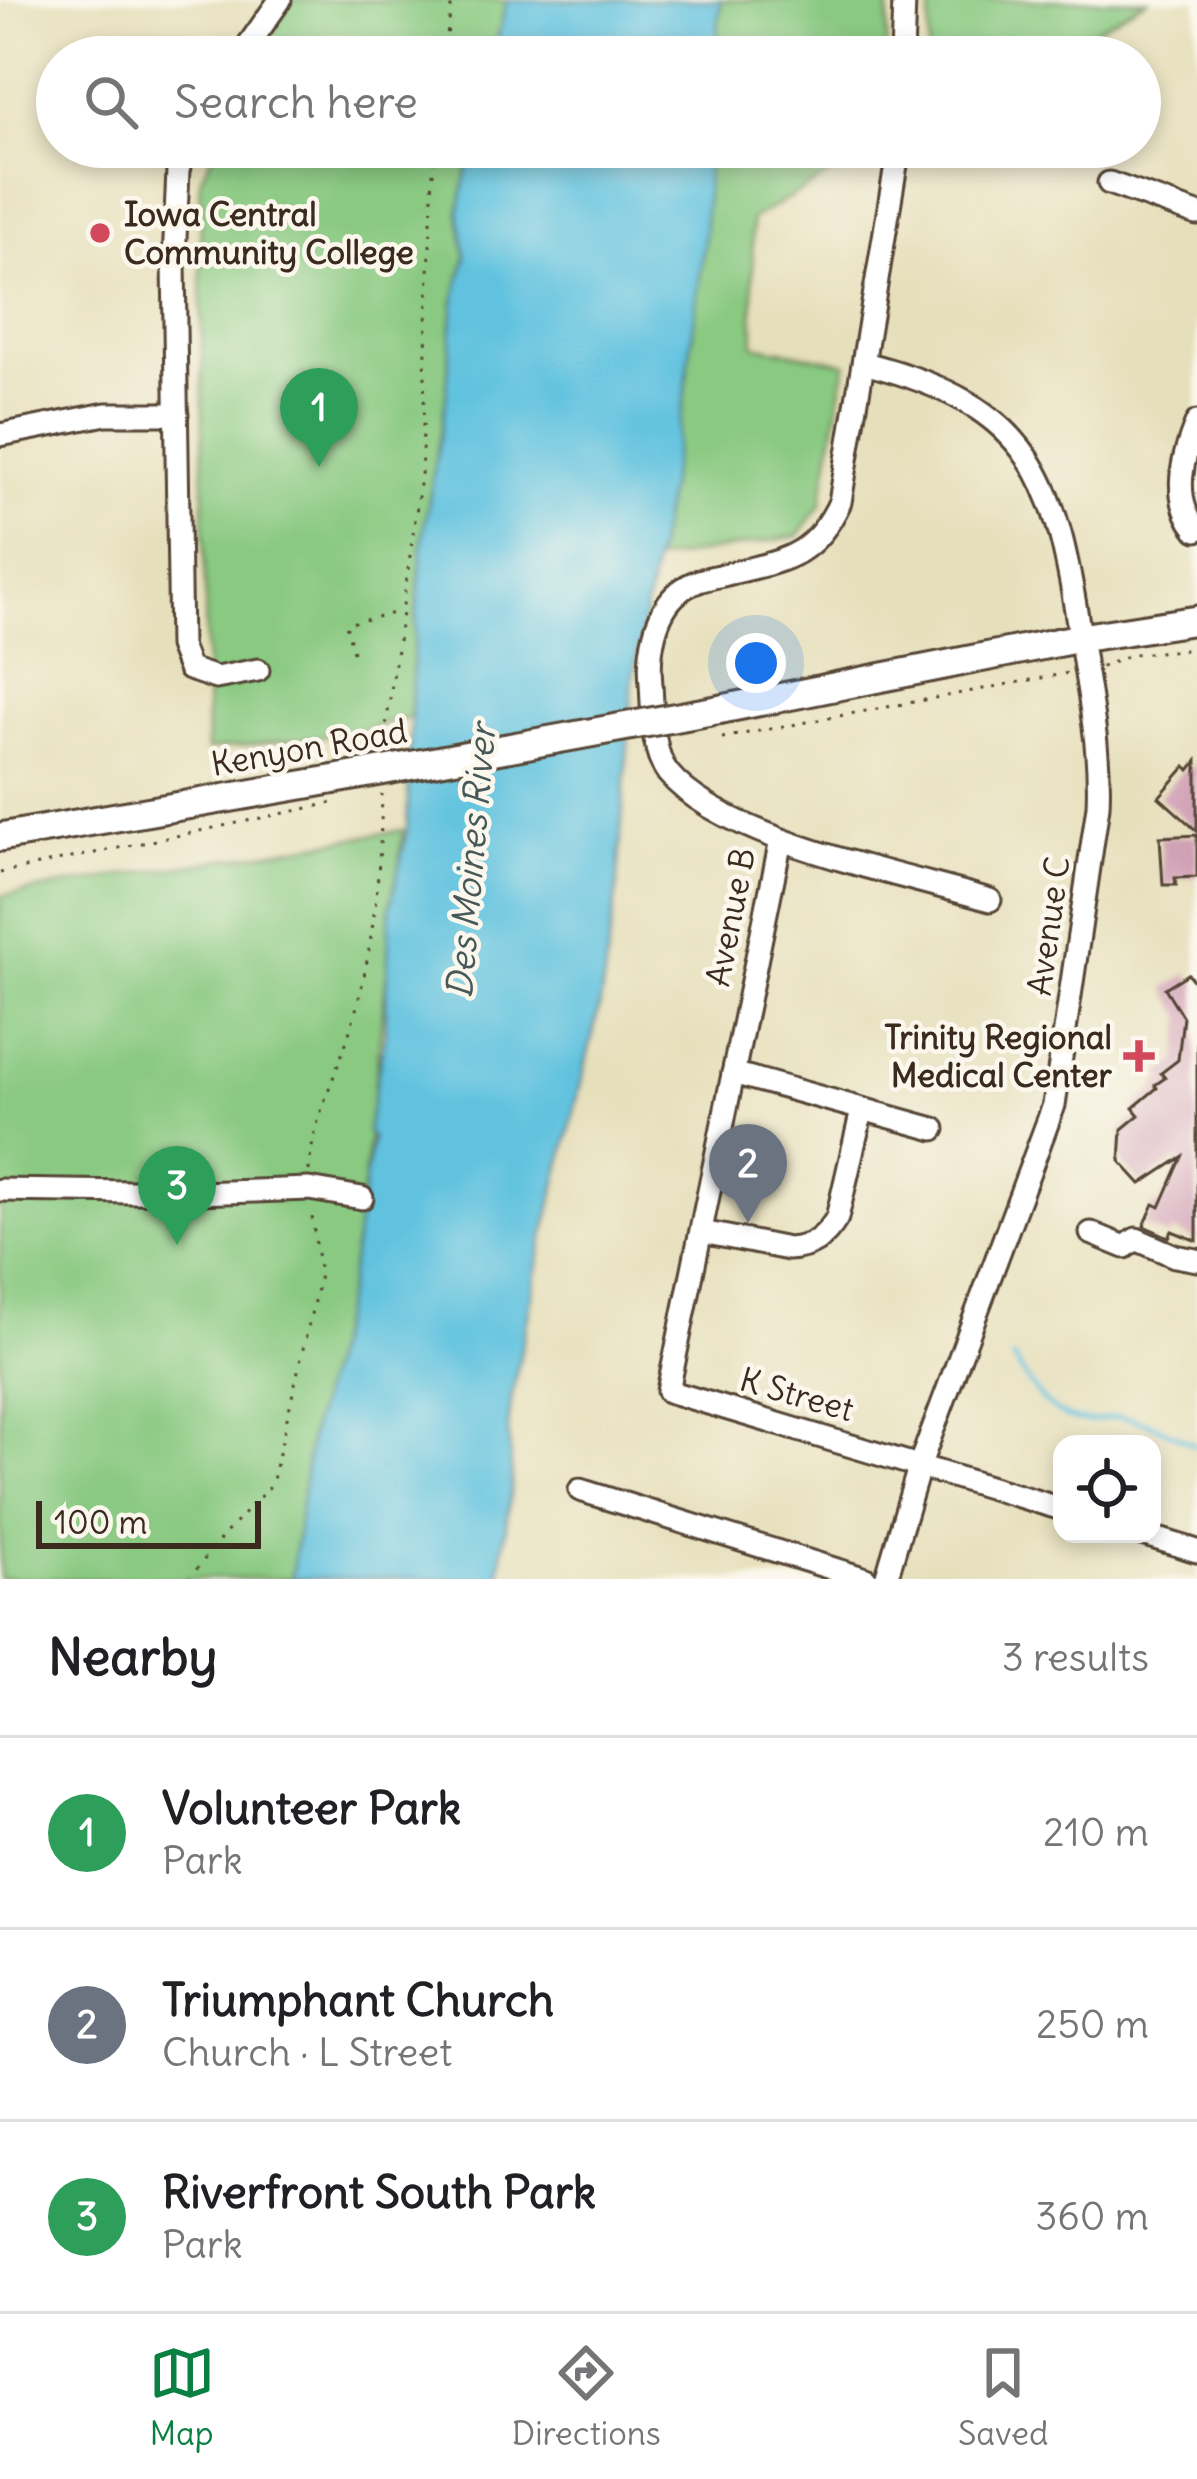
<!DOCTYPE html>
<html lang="en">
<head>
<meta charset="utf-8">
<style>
  :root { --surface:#fff; --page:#f2f2f2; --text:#202124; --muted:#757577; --line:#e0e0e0; --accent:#0b8043 }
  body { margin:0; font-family:Delius,sans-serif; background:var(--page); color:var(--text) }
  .controls { position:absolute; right:36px; bottom:36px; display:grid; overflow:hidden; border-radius:24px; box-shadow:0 6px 18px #0003 }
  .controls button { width:108px; height:108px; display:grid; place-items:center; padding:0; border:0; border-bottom:3px solid var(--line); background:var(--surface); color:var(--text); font:60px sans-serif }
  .scale { position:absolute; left:36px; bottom:30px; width:225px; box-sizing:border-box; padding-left:12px; border:6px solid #3b2a1e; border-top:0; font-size:33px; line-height:42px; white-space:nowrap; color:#3b2a1e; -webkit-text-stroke:9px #fbf7ec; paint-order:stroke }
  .you { position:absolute; left:756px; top:663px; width:42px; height:42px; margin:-30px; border:9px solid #fff; border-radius:50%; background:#1a73e8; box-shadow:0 0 0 18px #1a73e833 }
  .badge { display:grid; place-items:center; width:78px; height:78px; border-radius:50%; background:var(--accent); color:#fff; font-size:39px; font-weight:700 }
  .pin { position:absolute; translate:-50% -99px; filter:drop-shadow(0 3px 6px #0008) }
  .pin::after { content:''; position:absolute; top:63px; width:42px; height:36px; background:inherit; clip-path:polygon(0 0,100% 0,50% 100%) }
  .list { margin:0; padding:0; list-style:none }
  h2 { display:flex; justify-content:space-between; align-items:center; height:156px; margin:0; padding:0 48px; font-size:51px }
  h2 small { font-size:39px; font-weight:400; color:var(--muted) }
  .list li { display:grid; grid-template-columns:78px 1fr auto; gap:36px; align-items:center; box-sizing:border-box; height:192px; padding:0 48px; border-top:3px solid var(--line) }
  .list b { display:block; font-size:45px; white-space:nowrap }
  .list p { margin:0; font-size:39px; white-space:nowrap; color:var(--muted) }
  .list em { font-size:39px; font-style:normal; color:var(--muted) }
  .icon { flex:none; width:66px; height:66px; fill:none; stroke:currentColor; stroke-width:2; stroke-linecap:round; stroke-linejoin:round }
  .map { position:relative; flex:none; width:1197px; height:1579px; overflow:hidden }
  .search { position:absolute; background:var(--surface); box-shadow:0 6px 18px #0003; left:36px; right:36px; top:36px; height:132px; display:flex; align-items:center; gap:30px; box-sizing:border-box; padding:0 42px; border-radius:66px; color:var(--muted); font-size:45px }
  .sheet { height:732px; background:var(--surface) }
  nav { display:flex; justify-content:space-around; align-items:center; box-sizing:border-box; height:168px; border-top:3px solid var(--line); background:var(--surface); font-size:33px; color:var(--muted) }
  nav a { display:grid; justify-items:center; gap:6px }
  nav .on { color:var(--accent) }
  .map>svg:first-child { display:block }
  .green { fill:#89c981; stroke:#627a50; stroke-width:3 }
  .water { fill:#61c2df; stroke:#4e767e; stroke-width:3 }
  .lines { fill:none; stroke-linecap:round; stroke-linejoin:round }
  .stream { stroke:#61c2df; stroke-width:4.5 }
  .building { fill:#cf9db4 }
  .minor-casing { stroke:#554536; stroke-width:27 }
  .major-casing { stroke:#554536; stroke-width:33 }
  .path { stroke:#554536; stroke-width:3; stroke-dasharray:3 9; stroke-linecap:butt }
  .minor { stroke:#fff; stroke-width:21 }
  .major { stroke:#fff; stroke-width:27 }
  .major-bridge-casing { stroke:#554536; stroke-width:33; stroke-linecap:butt }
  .major-bridge { stroke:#fff; stroke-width:27 }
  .poi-dot { fill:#d1495b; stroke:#fbf7ec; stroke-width:4.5 }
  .labels { text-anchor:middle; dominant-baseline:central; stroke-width:9; stroke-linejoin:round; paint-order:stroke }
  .poi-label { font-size:33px; font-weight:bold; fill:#3b2a1e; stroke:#fbf7ec; text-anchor:start }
  .street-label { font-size:33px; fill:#3b2a1e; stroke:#fbf7ec }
  .water-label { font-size:36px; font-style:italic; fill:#465858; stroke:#fbf7ec }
</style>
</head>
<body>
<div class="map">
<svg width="1197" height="1579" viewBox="0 0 1197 1579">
  <rect width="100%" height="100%" fill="#fbf7ec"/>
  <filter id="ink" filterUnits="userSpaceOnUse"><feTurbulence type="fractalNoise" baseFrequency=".00833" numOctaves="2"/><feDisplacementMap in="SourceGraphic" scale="24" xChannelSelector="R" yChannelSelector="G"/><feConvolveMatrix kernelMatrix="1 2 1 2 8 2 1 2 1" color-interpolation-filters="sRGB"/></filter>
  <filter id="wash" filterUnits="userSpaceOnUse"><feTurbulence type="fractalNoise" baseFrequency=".004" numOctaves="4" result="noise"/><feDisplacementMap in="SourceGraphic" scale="48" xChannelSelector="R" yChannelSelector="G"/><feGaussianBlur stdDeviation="2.7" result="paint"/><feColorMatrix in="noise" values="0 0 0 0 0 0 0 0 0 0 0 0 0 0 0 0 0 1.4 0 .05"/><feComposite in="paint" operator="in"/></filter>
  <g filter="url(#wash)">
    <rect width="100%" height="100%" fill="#e6dfbb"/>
    <g class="green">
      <polygon points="289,0 507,0 493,57 261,57"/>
      <polygon points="721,0 889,0 886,57 715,57"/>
      <polygon points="931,0 1147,0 1047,57 928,57"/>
      <polygon points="216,147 472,147 459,212 466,257 454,301 446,400 423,535 413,657 413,717 358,732 207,750 200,180"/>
      <path d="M708 147H879L752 219 754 345 846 363 821 505 798 536 654 561C680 423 703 287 708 147Z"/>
      <polygon points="403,830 362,1198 308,1579 0,1579 0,896"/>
    </g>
    <g class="water">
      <polygon points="507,0 721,0 715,57 493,57"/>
      <polygon points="472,147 708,147 704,244 684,401 633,678 617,889 600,1004 542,1245 512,1395 508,1428 512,1480 499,1579 291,1579 310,1436 347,1292 372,1138 367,1132 385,1034 390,908 407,830 413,657 423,535 446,400 454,301 466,257 459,212"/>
    </g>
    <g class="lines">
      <path class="stream" d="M1013 1358C1032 1387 1049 1421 1089 1421 1098 1421 1107 1417 1117 1417 1144 1417 1173 1435 1197 1446"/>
    </g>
    <g id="blocks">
      <g class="building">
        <polygon points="1197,761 1197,831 1159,797 1186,766 1190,770"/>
        <polygon points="1197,835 1197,877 1175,878 1176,885 1163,885 1160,837"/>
        <polygon points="1188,974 1197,985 1197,1241 1172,1231 1169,1237 1144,1226 1154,1204 1160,1207 1182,1157 1141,1184 1120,1161 1122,1129 1139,1115 1133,1108 1157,1088 1155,1085 1165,1078 1161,1073 1178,1060 1183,1017 1165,988"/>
      </g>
    </g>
  </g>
  <g filter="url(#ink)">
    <use href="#blocks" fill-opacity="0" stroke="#554536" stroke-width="3"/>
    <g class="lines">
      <defs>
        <g id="minor">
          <polyline points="240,57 280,0"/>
          <polyline points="902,57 904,0"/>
          <polyline points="186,147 178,170 174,262 180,646 189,669 216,678 258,670"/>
          <path d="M899 147 840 502C813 560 781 561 723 575 709 578 692 581 680 591 654 611 648 654 651 684 653 711 651 751 668 773 723 840 906 875 990 900"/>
          <polyline points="1109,183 1197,214"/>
          <path d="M864 363C1036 407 1056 479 1081 642 1089 697 1101 750 1098 806L1054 1105 920 1464 886 1579"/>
          <path d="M1197 422C1182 457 1171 499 1197 530"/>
          <polyline points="0,435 106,414 177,414"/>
          <polyline points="781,840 668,1391 1062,1509"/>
          <polyline points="733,1073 934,1129"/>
          <polyline points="0,1190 198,1193 309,1189 362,1198"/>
          <path d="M702 1232 788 1249C811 1248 825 1238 837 1218L862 1110"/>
          <polyline points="1091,1233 1125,1247 1136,1239 1175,1256 1197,1260"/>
          <polyline points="580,1490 866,1579"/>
          <polyline points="1142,1534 1197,1551"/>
        </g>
        <g id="major">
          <polyline points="722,709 1080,638 1197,620"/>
          <polyline points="0,837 331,780"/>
        </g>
      </defs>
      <use href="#minor" class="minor-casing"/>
      <use href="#major" class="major-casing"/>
      <g class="path">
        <polyline points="444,57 452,0"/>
        <polyline points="353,652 346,624 398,612"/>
        <polyline points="1101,667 1134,654 1197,649"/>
        <polyline points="722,738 1068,673"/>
        <polyline points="383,748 421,477 434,147"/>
        <polyline points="0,873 337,802"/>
        <path d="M309 1171C313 1115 336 1078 351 1027 374 952 380 871 382 794"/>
        <polyline points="189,1579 222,1537 272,1484 320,1275 311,1210"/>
      </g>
      <use href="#minor" class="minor"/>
      <use href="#major" class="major"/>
      <defs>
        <polyline id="major-bridge" points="331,780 722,709"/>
      </defs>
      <use href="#major-bridge" class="major-bridge-casing"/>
      <use href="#major-bridge" class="major-bridge"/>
    </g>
  </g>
  <g class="poi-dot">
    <circle cx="100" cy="233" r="12"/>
    <path d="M1133 1038h12v12h12v12h-12v12h-12v-12h-12v-12h12z"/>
  </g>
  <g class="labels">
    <g class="poi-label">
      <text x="124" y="214">Iowa Central<tspan x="124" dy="38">Community College</tspan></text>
      <text x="1112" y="1037" text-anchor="end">Trinity Regional<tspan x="1112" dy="38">Medical Center</tspan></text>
    </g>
    <g class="street-label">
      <text transform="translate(309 747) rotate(-10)">Kenyon Road</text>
      <text transform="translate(730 917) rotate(-79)">Avenue B</text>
      <text transform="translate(1048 926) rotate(-82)">Avenue C</text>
      <text transform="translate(797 1394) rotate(16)">K Street</text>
    </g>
    <g class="water-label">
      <text transform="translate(471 861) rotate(-85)">Des Moines River</text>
    </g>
  </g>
</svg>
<div class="controls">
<button><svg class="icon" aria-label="locate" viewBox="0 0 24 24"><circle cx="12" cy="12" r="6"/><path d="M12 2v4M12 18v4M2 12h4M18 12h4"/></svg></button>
</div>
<div class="scale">100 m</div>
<div class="you"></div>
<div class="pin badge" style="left:319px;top:467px;background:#2e9e5b">1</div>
<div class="pin badge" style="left:748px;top:1223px;background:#6b7280">2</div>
<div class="pin badge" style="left:177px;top:1245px;background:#2e9e5b">3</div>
<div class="search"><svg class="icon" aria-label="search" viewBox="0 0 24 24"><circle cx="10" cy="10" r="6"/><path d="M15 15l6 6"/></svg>Search here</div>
</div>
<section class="sheet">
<h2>Nearby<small>3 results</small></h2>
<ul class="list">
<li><span class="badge" style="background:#2e9e5b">1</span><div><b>Volunteer Park</b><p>Park</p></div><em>210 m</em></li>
<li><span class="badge" style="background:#6b7280">2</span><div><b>Triumphant Church</b><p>Church · L Street</p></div><em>250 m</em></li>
<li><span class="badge" style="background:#2e9e5b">3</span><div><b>Riverfront South Park</b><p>Park</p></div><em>360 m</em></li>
</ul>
</section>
<nav>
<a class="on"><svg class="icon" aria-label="map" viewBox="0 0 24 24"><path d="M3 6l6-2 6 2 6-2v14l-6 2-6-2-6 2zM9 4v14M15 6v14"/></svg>Map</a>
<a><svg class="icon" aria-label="directions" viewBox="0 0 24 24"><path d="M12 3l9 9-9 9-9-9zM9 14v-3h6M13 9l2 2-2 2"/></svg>Directions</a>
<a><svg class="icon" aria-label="saved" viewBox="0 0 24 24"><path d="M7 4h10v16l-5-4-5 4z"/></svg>Saved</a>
</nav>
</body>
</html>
